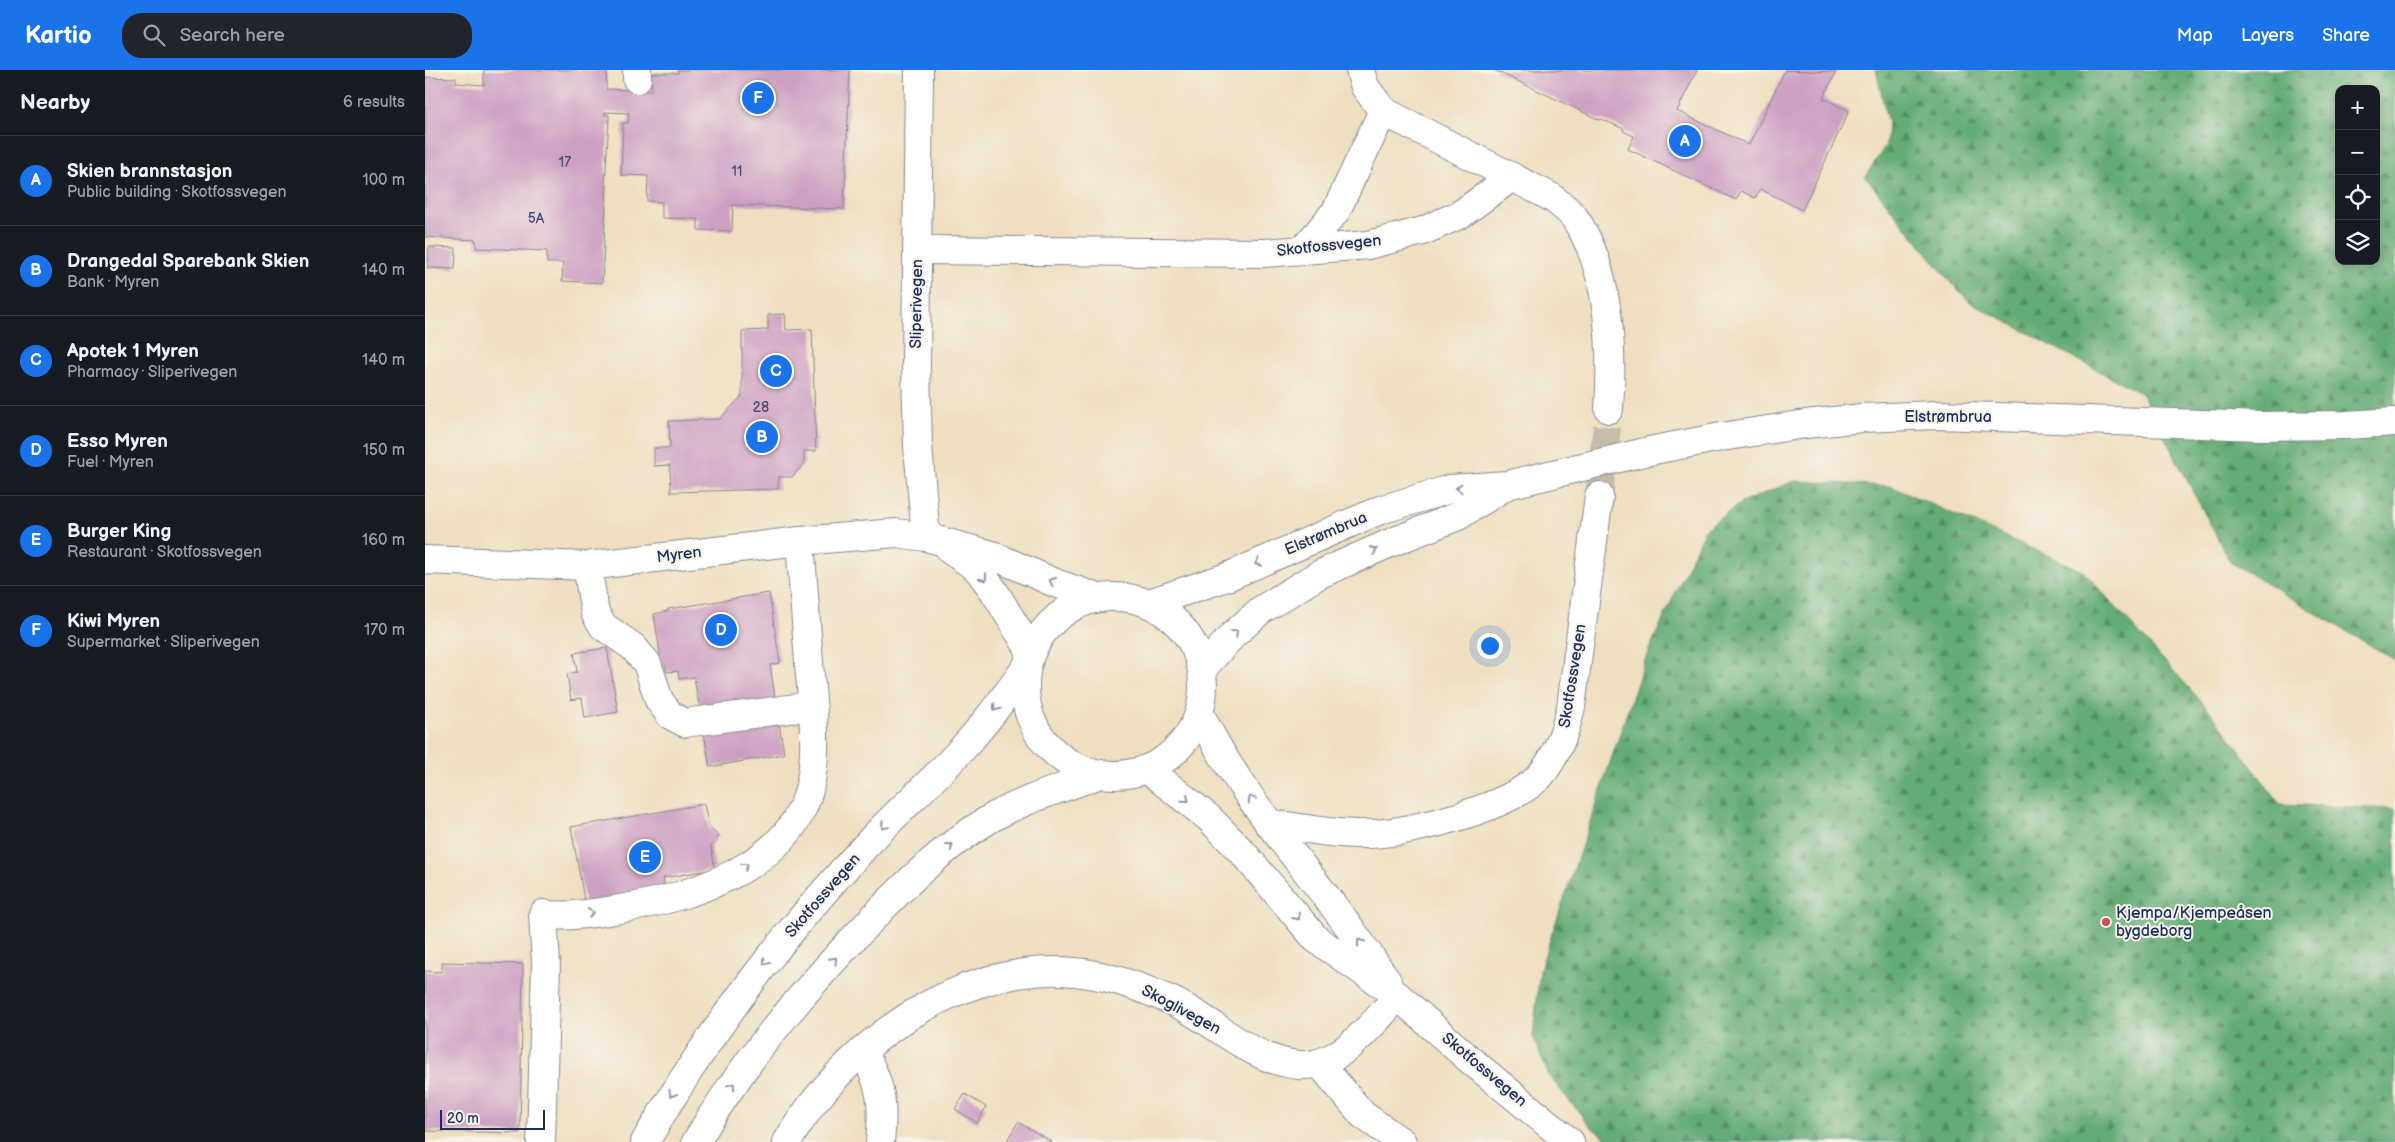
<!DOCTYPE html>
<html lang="en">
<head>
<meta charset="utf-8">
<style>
  :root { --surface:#171b24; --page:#20242c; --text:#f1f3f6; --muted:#9ea1a6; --line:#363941; --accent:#1a73e8 }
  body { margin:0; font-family:"Balsamiq Sans",sans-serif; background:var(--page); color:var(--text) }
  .controls { position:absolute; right:15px; top:15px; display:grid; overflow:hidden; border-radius:10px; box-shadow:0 2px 12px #0003 }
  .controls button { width:45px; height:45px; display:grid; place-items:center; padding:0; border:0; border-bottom:1px solid var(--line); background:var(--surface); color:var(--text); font:25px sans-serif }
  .scale { position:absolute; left:15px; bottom:12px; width:105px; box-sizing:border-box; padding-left:5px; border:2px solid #1b2f5e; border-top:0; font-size:14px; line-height:18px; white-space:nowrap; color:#1b2f5e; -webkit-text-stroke:4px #f7f3e8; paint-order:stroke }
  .you { position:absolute; left:1064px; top:575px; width:18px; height:18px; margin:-12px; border:4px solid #fff; border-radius:50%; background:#1a73e8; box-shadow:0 0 0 8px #1a73e833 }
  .badge { display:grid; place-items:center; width:32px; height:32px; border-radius:50%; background:var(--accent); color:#fff; font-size:16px; font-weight:700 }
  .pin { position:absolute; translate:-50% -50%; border:2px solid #fff; box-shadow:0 1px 5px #0006 }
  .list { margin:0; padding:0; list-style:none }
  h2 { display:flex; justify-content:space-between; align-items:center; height:65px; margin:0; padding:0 20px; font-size:21px }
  h2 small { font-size:16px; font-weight:400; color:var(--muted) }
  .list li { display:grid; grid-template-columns:32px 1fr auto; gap:15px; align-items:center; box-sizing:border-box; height:90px; padding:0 20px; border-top:1px solid var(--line) }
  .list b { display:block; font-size:19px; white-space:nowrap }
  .list p { margin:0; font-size:16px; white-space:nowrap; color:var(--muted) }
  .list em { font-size:16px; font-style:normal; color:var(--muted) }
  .icon { flex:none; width:28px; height:28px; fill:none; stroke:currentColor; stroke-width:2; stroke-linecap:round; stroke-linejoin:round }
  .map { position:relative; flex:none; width:1970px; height:1072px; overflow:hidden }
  header { display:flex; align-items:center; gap:30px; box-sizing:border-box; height:70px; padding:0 25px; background:var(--accent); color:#fff }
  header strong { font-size:24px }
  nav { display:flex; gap:28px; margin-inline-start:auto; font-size:18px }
  .search { width:350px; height:45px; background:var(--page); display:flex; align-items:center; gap:12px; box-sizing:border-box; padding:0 18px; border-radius:20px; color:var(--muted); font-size:19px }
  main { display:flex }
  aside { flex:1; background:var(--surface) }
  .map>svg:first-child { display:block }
  .forest { fill:url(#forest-firs); stroke:#406e69; fill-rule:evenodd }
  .building { fill:#cda0c2 }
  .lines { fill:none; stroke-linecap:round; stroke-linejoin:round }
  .minor-tunnel { stroke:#c5bcac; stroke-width:28; stroke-dasharray:28 14; stroke-linecap:butt }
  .minor-casing { stroke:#85878f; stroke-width:30 }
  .major-casing { stroke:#85878f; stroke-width:30 }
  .minor { stroke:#fff; stroke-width:28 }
  .major { stroke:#fff; stroke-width:28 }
  .oneway { stroke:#8d97ae }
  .poi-dot { fill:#d1495b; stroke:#f7f3e8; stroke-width:2 }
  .labels { text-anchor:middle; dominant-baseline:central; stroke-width:4; stroke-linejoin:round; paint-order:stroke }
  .number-label { font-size:14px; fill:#484b77 }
  .street-label { font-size:16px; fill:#1b2f5e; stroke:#f7f3e8 }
  .poi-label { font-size:16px; fill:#1b2f5e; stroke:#f7f3e8; text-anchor:start }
</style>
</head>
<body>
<header>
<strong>Kartio</strong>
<div class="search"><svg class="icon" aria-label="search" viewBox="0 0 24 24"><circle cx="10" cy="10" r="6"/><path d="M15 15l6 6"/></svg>Search here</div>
<nav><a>Map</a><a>Layers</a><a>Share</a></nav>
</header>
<main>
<aside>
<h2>Nearby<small>6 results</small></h2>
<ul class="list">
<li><span class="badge">A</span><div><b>Skien brannstasjon</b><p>Public building · Skotfossvegen</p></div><em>100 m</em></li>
<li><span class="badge">B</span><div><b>Drangedal Sparebank Skien</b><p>Bank · Myren</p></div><em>140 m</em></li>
<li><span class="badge">C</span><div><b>Apotek 1 Myren</b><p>Pharmacy · Sliperivegen</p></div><em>140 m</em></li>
<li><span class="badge">D</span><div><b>Esso Myren</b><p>Fuel · Myren</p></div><em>150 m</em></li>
<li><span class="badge">E</span><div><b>Burger King</b><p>Restaurant · Skotfossvegen</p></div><em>160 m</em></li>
<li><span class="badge">F</span><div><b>Kiwi Myren</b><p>Supermarket · Sliperivegen</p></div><em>170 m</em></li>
</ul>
</aside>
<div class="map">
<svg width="1970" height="1072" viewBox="0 0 1970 1072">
  <defs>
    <pattern id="forest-firs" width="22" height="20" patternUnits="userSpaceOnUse" patternTransform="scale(1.25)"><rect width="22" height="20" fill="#64ac74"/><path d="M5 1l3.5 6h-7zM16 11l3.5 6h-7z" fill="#528c62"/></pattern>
  </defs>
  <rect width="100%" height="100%" fill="#f7f3e8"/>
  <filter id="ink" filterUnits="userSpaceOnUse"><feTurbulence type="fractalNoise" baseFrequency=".02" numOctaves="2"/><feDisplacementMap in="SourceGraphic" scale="10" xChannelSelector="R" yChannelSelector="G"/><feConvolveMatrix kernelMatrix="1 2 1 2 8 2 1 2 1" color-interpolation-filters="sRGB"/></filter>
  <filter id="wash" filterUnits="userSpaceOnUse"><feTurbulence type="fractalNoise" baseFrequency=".0096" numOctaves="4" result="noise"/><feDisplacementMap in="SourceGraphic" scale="20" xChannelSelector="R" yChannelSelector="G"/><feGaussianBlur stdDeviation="1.12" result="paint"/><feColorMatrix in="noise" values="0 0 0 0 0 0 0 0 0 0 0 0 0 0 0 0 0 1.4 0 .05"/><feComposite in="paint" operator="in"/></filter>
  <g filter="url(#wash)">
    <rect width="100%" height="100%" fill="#efdfc0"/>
    <g class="forest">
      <path d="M1451 0H1970V590L1805 492 1717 324 1545 232 1524 210 1440 107 1461 75 1463 53ZM1914 19H1951V191H1914Z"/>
      <polygon points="1369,411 1465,416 1658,501 1784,640 1855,734 1970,739 1970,1072 1186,1072 1167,1058 1124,1006 1108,967 1115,899 1222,584 1280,459 1316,433"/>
    </g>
    <g id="blocks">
      <g class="building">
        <polygon points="59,0 182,0 181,19 226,21 227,3 253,3 253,0 425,0 419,139 308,135 307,161 273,160 273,149 237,148 237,132 222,131 223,106 196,105 198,53 203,53 204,43 180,42 180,45 184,45 184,48 180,116 182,115 177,213 137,211 138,193 122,193 122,181 51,178 51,170 0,167 0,7 31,8 31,13 59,15"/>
        <polygon points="1069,0 1272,0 1252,41 1324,75 1360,0 1411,2 1398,28 1424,41 1377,140 1335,119 1330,128 1316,121 1311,130 1203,79 1209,66 1198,61 1199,59 1176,49 1175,50"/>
        <polygon points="4,177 31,178 30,199 3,198"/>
        <polygon points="360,244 361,260 387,259 391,381 379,381 379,394 367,407 354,407 353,419 246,422 245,395 229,396 229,378 245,378 244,351 295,349 317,326 317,261 343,260 343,245"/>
        <polygon points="344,523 355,593 345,595 359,684 285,697 269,607 254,609 253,601 242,602 240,595 237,596 229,544 243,541 243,539"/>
        <polygon points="182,578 193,642 160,648 157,628 146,630 142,604 152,602 149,583"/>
        <polygon points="279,734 284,758 294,766 286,776 290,799 238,808 240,821 160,835 146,757"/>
        <polygon points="17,892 98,894 95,1063 0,1061 0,901 17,902"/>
        <polygon points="540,1024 561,1037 552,1053 530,1039"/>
        <polygon points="593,1052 627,1072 581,1072"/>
      </g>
    </g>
  </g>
  <g filter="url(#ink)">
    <use href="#blocks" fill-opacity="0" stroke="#85878f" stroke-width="1"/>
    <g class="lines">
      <polyline class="minor-tunnel" points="1174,426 1184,339"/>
      <defs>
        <g id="minor">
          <polyline points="494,0 491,297 493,377 501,467"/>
          <path d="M935 0 940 17 958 41 1126 127C1133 133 1143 139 1149 147 1185 198 1188 279 1184 339"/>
          <polyline points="212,9 212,0"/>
          <polyline points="493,180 839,183 943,175 998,161 1036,144 1087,107"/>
          <polyline points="878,180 911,141 958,41"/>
          <polyline points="525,480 552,498 569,521 606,582"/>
          <polyline points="0,490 162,496 375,471 471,463 501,467 567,485 630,513 673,528"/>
          <polyline points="162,496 170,543 178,556 208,577 222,593 234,630 245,645 260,653 387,636"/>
          <path d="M843 753C876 758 911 765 945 764 987 763 1086 737 1115 706 1132 686 1140 662 1146 637L1174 426"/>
          <path d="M438 982C457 1015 459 1034 455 1072"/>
          <polyline points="894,993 938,1045 977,1072"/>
          <path d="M116 1072 121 894 118 844C147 850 223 835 253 826 299 812 355 786 377 739 397 698 387 637 384 593 381 552 378 512 375 471"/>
          <path d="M362 1072C418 975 534 891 650 902 684 905 716 917 747 931 789 950 826 991 874 995 915 998 948 953 973 926"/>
        </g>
        <g id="major">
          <circle cx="689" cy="616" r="89"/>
          <polyline points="724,533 802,507 955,440 1025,419 1082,415 1224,381 1296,367 1381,354 1437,348 1512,345 1836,356 1921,355 1970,352"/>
          <polyline points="777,599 808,565 836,540 893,505 965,473 1033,446 1079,417"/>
          <path d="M775 644C811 718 866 780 916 846 932 867 947 889 962 911"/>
          <polyline points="722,699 784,748 818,783 891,869 973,926 1044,989 1145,1072"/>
          <path d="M220 1072C283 963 359 862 446 770 475 739 508 711 537 679 560 654 580 627 600 599"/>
          <path d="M271 1072C315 996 371 930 431 866 472 822 515 778 568 747 600 729 638 718 673 705"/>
        </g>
      </defs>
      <use href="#minor" class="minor-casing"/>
      <use href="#major" class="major-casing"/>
      <use href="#minor" class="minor"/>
      <use href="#major" class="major"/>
    </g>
    <defs><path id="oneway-chevron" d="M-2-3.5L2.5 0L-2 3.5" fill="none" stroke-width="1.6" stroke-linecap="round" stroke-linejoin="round" transform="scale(1.25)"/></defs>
    <g class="oneway">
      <use href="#oneway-chevron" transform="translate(1034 418) rotate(177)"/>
      <use href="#oneway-chevron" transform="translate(949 480) rotate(-24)"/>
      <use href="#oneway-chevron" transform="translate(833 493) rotate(156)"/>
      <use href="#oneway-chevron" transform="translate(559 508) rotate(53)"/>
      <use href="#oneway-chevron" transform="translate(627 511) rotate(-156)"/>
      <use href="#oneway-chevron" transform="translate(810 563) rotate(-44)"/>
      <use href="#oneway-chevron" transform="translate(571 638) rotate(129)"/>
      <use href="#oneway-chevron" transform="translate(761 729) rotate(40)"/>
      <use href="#oneway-chevron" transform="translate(826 729) rotate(-124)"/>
      <use href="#oneway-chevron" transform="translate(459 756) rotate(135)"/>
      <use href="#oneway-chevron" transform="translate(525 776) rotate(-39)"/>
      <use href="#oneway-chevron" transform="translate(320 796) rotate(-34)"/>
      <use href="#oneway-chevron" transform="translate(166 843) rotate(-9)"/>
      <use href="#oneway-chevron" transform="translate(872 847) rotate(49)"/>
      <use href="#oneway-chevron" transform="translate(935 872) rotate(-125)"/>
      <use href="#oneway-chevron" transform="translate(409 890) rotate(-47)"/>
      <use href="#oneway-chevron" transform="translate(341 892) rotate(129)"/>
      <use href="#oneway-chevron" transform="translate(307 1016) rotate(-56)"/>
      <use href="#oneway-chevron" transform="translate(247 1024) rotate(120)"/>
    </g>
  </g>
  <circle class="poi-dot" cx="1681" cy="852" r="5"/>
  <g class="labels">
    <g class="number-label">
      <text x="140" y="92">17</text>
      <text x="312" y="101">11</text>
      <text x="111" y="148">5A</text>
      <text x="336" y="337">28</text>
    </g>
    <g class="street-label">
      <text transform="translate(904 176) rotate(-6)">Skotfossvegen</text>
      <text transform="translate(492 234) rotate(-89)">Sliperivegen</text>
      <text x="1523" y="347">Elstrømbrua</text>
      <text transform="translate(901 464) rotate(-23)">Elstrømbrua</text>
      <text transform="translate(254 485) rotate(-7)">Myren</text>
      <text transform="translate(1148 606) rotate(-81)">Skotfossvegen</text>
      <text transform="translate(398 826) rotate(-49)">Skotfossvegen</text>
      <text transform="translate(756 940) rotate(28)">Skoglivegen</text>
      <text transform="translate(1059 1000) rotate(40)">Skotfossvegen</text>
    </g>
    <g class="poi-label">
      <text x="1691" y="843">Kjempa/Kjempeåsen<tspan x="1691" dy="18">bygdeborg</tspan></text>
    </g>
  </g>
</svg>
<div class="controls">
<button>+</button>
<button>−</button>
<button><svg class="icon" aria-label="locate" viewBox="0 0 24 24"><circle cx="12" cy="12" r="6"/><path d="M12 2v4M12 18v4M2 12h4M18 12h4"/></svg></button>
<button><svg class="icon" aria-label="layers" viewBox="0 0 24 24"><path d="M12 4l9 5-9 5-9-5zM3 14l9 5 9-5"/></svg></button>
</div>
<div class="scale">20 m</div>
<div class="you"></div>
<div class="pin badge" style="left:1260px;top:71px">A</div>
<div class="pin badge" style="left:337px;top:367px">B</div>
<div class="pin badge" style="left:351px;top:301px">C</div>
<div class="pin badge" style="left:296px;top:560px">D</div>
<div class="pin badge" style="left:220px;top:787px">E</div>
<div class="pin badge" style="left:333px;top:28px">F</div>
</div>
</main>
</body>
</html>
